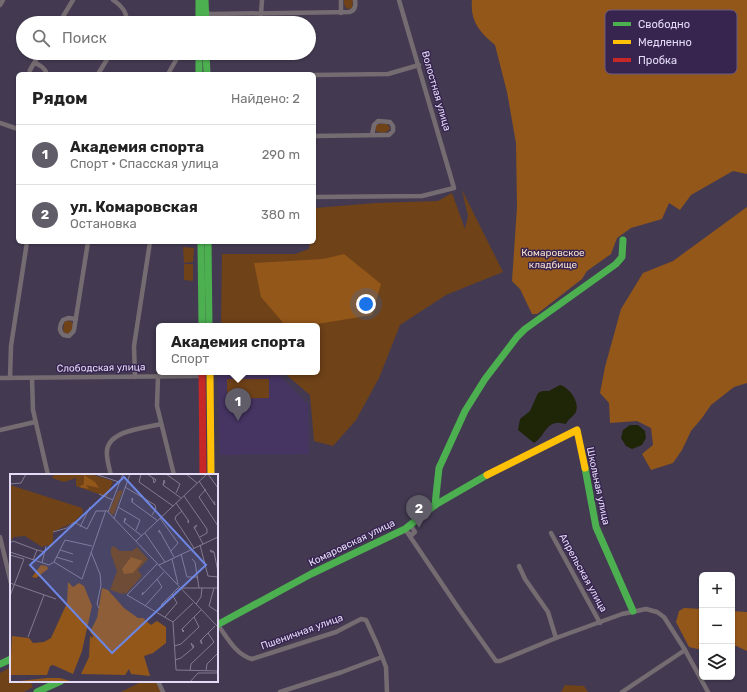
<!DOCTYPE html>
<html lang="ru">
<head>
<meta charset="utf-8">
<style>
  :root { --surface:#fff; --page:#f2f2f2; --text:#222; --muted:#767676; --line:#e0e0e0; --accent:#605c68 }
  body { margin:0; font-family:Rubik,sans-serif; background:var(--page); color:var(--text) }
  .controls { position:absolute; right:12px; bottom:12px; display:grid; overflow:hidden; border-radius:6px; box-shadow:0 1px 3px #0004 }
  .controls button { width:36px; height:36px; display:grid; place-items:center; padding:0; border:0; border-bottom:1px solid var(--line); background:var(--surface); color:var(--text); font:20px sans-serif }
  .you { position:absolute; left:366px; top:304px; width:14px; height:14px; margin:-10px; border:3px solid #fff; border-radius:50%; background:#1a73e8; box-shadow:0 0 0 6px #1a73e833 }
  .badge { display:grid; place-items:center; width:26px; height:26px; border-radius:50%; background:var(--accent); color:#fff; font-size:13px; font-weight:700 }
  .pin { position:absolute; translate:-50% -33px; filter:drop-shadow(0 1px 2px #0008) }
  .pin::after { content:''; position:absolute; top:21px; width:14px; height:12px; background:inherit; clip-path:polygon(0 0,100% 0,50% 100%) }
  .popup { position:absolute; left:156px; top:323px; width:164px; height:52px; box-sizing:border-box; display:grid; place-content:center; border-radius:6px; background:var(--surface); filter:drop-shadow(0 1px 3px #0005); font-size:13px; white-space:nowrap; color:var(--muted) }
  .popup b { font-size:15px; color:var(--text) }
  .popup::after { content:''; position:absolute; left:50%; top:100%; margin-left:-8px; border:8px solid transparent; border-top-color:var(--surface) }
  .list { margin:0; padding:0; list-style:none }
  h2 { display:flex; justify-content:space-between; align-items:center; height:52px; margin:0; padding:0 16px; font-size:17px }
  h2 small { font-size:13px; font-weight:400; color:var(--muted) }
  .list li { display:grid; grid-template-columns:26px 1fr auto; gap:12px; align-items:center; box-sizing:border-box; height:60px; padding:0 16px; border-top:1px solid var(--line) }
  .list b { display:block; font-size:15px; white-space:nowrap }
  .list p { margin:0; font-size:13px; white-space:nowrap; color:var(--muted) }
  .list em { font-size:13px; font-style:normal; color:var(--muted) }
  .icon { flex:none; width:22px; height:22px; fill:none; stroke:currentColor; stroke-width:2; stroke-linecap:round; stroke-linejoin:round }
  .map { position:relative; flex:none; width:747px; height:692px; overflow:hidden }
  .search { position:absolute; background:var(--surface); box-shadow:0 1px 3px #0004; left:16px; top:16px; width:300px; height:44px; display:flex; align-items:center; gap:10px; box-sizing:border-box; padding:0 14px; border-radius:22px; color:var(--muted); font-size:15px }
  .panel { position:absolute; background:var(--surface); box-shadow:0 1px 3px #0004; left:16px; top:72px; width:300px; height:172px; border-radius:6px }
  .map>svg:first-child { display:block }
  .built { fill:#463463 }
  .green { fill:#6f4218 }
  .forest { fill:#935719 }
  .water { fill:#1f2507 }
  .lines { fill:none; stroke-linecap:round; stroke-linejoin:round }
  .street { stroke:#756c72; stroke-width:4.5 }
  .fast { stroke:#4caf50; stroke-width:7 }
  .slow { stroke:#ffc107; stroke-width:7 }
  .jam { stroke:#c62828; stroke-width:7 }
  .labels { text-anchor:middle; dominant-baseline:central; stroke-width:3; stroke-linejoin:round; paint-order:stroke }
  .street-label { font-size:10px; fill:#e4dbf7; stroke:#372550 }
  .park-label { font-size:10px; fill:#f5decb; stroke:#372550 }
  .inset-road { fill:none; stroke:#837a93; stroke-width:1 }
  .view { fill:#6d86e4; fill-opacity:0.15; stroke:#6d86e4; stroke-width:2 }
  .inset-edge { fill:none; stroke:#e4dbf7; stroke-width:2 }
  .key { fill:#372550; stroke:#6b5c82; stroke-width:1 }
  .key-label { font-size:11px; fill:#e4dbf7 }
</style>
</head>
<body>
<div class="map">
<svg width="747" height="692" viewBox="0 0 747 692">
  <rect width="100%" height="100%" fill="#433a51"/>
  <polygon class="built" points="217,372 276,372 308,404 309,454 220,455"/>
  <g class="green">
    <path d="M344 0H353L352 8 348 9C344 7 344 4 344 0Z"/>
    <path d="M378 124H387L390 128C388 134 379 134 375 130L376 125Z"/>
    <polygon points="462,190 503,272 446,295 400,325 379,378 356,420 333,446 314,441 310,395 283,372 317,372 317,326 221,326 222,254 295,254 309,249 310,242 314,242 315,208 375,203 438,201 452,193 465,229 468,216"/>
    <polygon points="183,247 194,248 193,262 184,263"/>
    <polygon points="184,264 193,264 193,281 184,280"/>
    <path d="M67 320 72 322C75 327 73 331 69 335L65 333 63 331 64 323Z"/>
    <polygon points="227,379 269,379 269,398 227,399"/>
    <polygon points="11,667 11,681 30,681 33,687 24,692 0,692 0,673"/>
    <polygon points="143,681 156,681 162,692 121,692"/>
    <polygon points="565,685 584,686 588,692 561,692"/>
  </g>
  <g class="forest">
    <path d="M472 0H747V174L733 171 691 195 680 210 669 203 662 219 631 228 617 238 611 254 587 271 582 279 537 314H532L520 289 512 281 517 207 516 143 507 92 495 45C479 32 470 21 472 0Z"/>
    <polygon points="747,207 747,383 734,387 711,405 702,418 691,431 682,450 673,463 651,470 642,454 653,445 651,428 637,421 610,423 609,403 600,393 605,367 621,309 643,273 673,261"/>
    <polygon points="344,254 381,284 372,315 305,326 286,326 261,297 254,263 323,259"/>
    <polygon points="684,608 702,609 702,650 689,647 676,622 679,611"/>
    <polygon points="732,611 747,612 747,651 732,644"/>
  </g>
  <g class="water">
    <path d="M560 385C569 387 580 402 576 412 573 417 568 419 566 424 564 424 562 423 560 423 546 421 544 438 534 443L518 430 520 419 530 411 538 393 542 391H549Z"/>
    <polygon points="630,425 638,425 645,431 646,438 642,445 632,449 626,446 621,438 623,430"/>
  </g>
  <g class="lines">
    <g class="street">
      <path d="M113 0C122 6 127 12 127 23"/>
      <polyline points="341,0 341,13"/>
      <polyline points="0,5 3,0"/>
      <path d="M206 13 211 14 349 12C355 11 356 6 355 0"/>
      <polyline points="261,14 262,0"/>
      <polyline points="59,23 73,0"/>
      <path d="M35 63C41 66 45 68 47 74"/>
      <polyline points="29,74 30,70 40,53"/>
      <polyline points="98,74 111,53"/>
      <polyline points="168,74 180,53"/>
      <polyline points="314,75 388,74 419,65"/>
      <polyline points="0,123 18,129"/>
      <polyline points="314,136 386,135 389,135 393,131 393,126 390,122 378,121 374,125 372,135"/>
      <polyline points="314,197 422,196 454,188 399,0"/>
      <path d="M76 319 68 318 63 320C58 327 59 336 69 336L73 332 74 330 88 242"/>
      <polyline points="135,377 134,346 150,242"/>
      <polyline points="158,377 157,406 174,475"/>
      <polyline points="0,378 202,376"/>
      <polyline points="10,378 11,346 27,242"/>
      <polyline points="32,378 33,410 48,475"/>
      <polyline points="0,430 35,422"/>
      <path d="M111 475C109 467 106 458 107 450 110 430 145 428 161 424"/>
      <polyline points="405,529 459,609 496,661 500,661 556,638 622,614 646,609 657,612 664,617 685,650 708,692"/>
      <polyline points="408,533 412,535 415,532 411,526 409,527"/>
      <polyline points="551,533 600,623"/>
      <polyline points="0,537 11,583"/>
      <polyline points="519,566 525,579 548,612 556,638"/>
      <path d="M218 625C227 637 236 655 252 659L336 632 361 619 366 620 377 644 386 667 387 692"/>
      <polyline points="158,681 163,692"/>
      <polyline points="280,692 342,672 382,657"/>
      <polyline points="622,692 685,650"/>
    </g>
    <g class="fast">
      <polyline points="199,0 199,23"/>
      <polyline points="205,0 206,23"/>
      <polyline points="199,53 199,74"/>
      <polyline points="206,53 207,74"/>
      <polyline points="201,242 202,326"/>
      <polyline points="208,242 209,326"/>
      <polyline points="585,468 596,527 633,611"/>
      <polyline points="435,505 439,468 465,411 485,379 517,337 525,329 616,264 622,257 623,240"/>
      <polyline points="217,625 311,574 405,529 435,505 487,475"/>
      <polyline points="0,664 11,659"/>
      <polyline points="37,692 61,681"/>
    </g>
    <g class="slow">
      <polyline points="210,372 211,475"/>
      <polyline points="487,475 577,430 585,468"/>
    </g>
    <polyline class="jam" points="202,372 203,475"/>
  </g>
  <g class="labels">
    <g class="street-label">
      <text transform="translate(436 91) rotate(74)">Волостная улица</text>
      <text transform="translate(101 368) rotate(-1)">Слободская улица</text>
      <text transform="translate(598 486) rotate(78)">Школьная улица</text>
      <text transform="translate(352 543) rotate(-26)">Комаровская улица</text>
      <text transform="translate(583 573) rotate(61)">Апрельская улица</text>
      <text transform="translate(302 632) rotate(-20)">Пшеничная улица</text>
    </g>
    <g class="park-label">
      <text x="553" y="253">Комаровское<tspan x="553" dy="12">кладбище</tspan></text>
    </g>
  </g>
  <g transform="translate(10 474)">
    <rect width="208" height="208" fill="#433a51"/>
    <path d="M44 0H80L103 7 97 23 66 12V4L54 8 42 4ZM0 11 72 34 73 39 64 48 43 58V71L41 73 37 71 32 73 15 62 4 63 0 67ZM113 16 104 40 102 41 99 37 108 17ZM104 72 110 77H122L127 73 138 85 128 96 132 102 116 120 111 117 115 121 100 116 107 97 101 80V74Z" fill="#6f4218"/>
    <path d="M74 1 85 8 89 14 76 11 79 15 69 13 74 10ZM121 83 133 87 123 99 114 100 112 95ZM31 91 37 92 38 95 26 104 22 103ZM58 108 63 113 69 109 74 112 82 132 72 177 63 200 43 191 40 192 37 201H0L2 162 19 164 23 169 34 168 41 164 57 129ZM92 114 98 116 114 134 128 144H133L141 151 147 147 156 153V169L143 179 134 182 140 202 121 200 119 195 115 201 71 200 79 183 80 162 82 164 83 162 80 158 87 144ZM37 204H50L60 207 59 208H0Z" fill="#935719"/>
    <path class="inset-road" d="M85 0 109 8M131 0 129 8 163 32M137 0 143 4 145 5 146 6 144 9 143 4M156 0 170 10 166 19M176 0 187 9M198 0 208 14M189 7 205 31 204 27M0 10 11 9 16 0M153 11 154 6 155 8 153 11 171 24M115 13 145 31 146 35 142 41M196 15 189 23 208 52M89 20 103 26M174 22 197 55V59L190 63M122 28V24L123 25 122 28 148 47M166 29 178 46V49L179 48 178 46M108 33 130 46 126 56M172 37 166 42 165 45 184 74M98 38 113 0M150 44 168 69 161 77M104 45 120 0M114 48 115 44 116 45 114 48 132 62M70 53 80 33M184 55 187 51 184 53 193 70M43 58 57 54 64 48 77 55 86 37H95M135 59 155 88M149 59V56L164 83M126 67 197 0M0 69 3 67 27 76M190 71 198 102 208 103M50 76 63 80M0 78 39 91 44 88 55 66 82 72M81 78 90 100 91 111 87 130 89 134M204 78 200 76 201 78H204L208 98M171 80 177 103H188M0 81 14 85 0 122M46 83 63 88M162 85 168 110M23 86 27 76 35 78M184 87 182 85 185 88 189 114M44 88 72 105 96 36 208 153M32 89 36 72M147 90 117 121 163 148M149 91 208 63M0 109 46 125M172 114H208M204 114 199 132 208 138M133 118 132 121 154 98M152 130 153 133 151 131 168 114H169M186 130 191 123 192 114M135 132 152 113 147 105M155 143 167 129 162 120M163 148 166 196 208 197M163 148 183 129M172 155 173 158 174 157 172 155 191 136M18 163 34 121M191 166 192 170 190 167 205 152M164 172 171 170 189 153 184 143M165 186 171 184 183 174 181 169 184 172 183 174M180 197 181 190 204 168 198 159M196 197 197 190 208 179M60 208H140M180 208 188 199H208"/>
    <path class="view" d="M114 3 196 91 102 179 20 91Z"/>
    <rect width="208" height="208" class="inset-edge"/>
  </g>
  <rect x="605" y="10" width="132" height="64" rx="6" class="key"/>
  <rect x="613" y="22" width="18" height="4" fill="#4caf50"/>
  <rect x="613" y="40" width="18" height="4" fill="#ffc107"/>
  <rect x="613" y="58" width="18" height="4" fill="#c62828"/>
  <g class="key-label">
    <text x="638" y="28">Свободно</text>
    <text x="638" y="46">Медленно</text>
    <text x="638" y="64">Пробка</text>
  </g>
</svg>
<div class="controls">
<button>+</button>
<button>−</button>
<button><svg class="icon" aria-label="layers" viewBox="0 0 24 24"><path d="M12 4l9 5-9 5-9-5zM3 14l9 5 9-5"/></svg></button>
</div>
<div class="you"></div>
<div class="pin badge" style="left:238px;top:421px">1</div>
<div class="popup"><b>Академия спорта</b>Спорт</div>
<div class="pin badge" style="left:419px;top:528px">2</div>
<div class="search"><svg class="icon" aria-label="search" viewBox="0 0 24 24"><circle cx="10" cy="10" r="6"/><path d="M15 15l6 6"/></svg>Поиск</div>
<section class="panel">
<h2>Рядом<small>Найдено: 2</small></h2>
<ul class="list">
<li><span class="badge">1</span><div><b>Академия спорта</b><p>Спорт · Спасская улица</p></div><em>290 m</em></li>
<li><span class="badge">2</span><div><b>ул. Комаровская</b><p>Остановка</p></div><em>380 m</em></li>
</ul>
</section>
</div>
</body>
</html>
